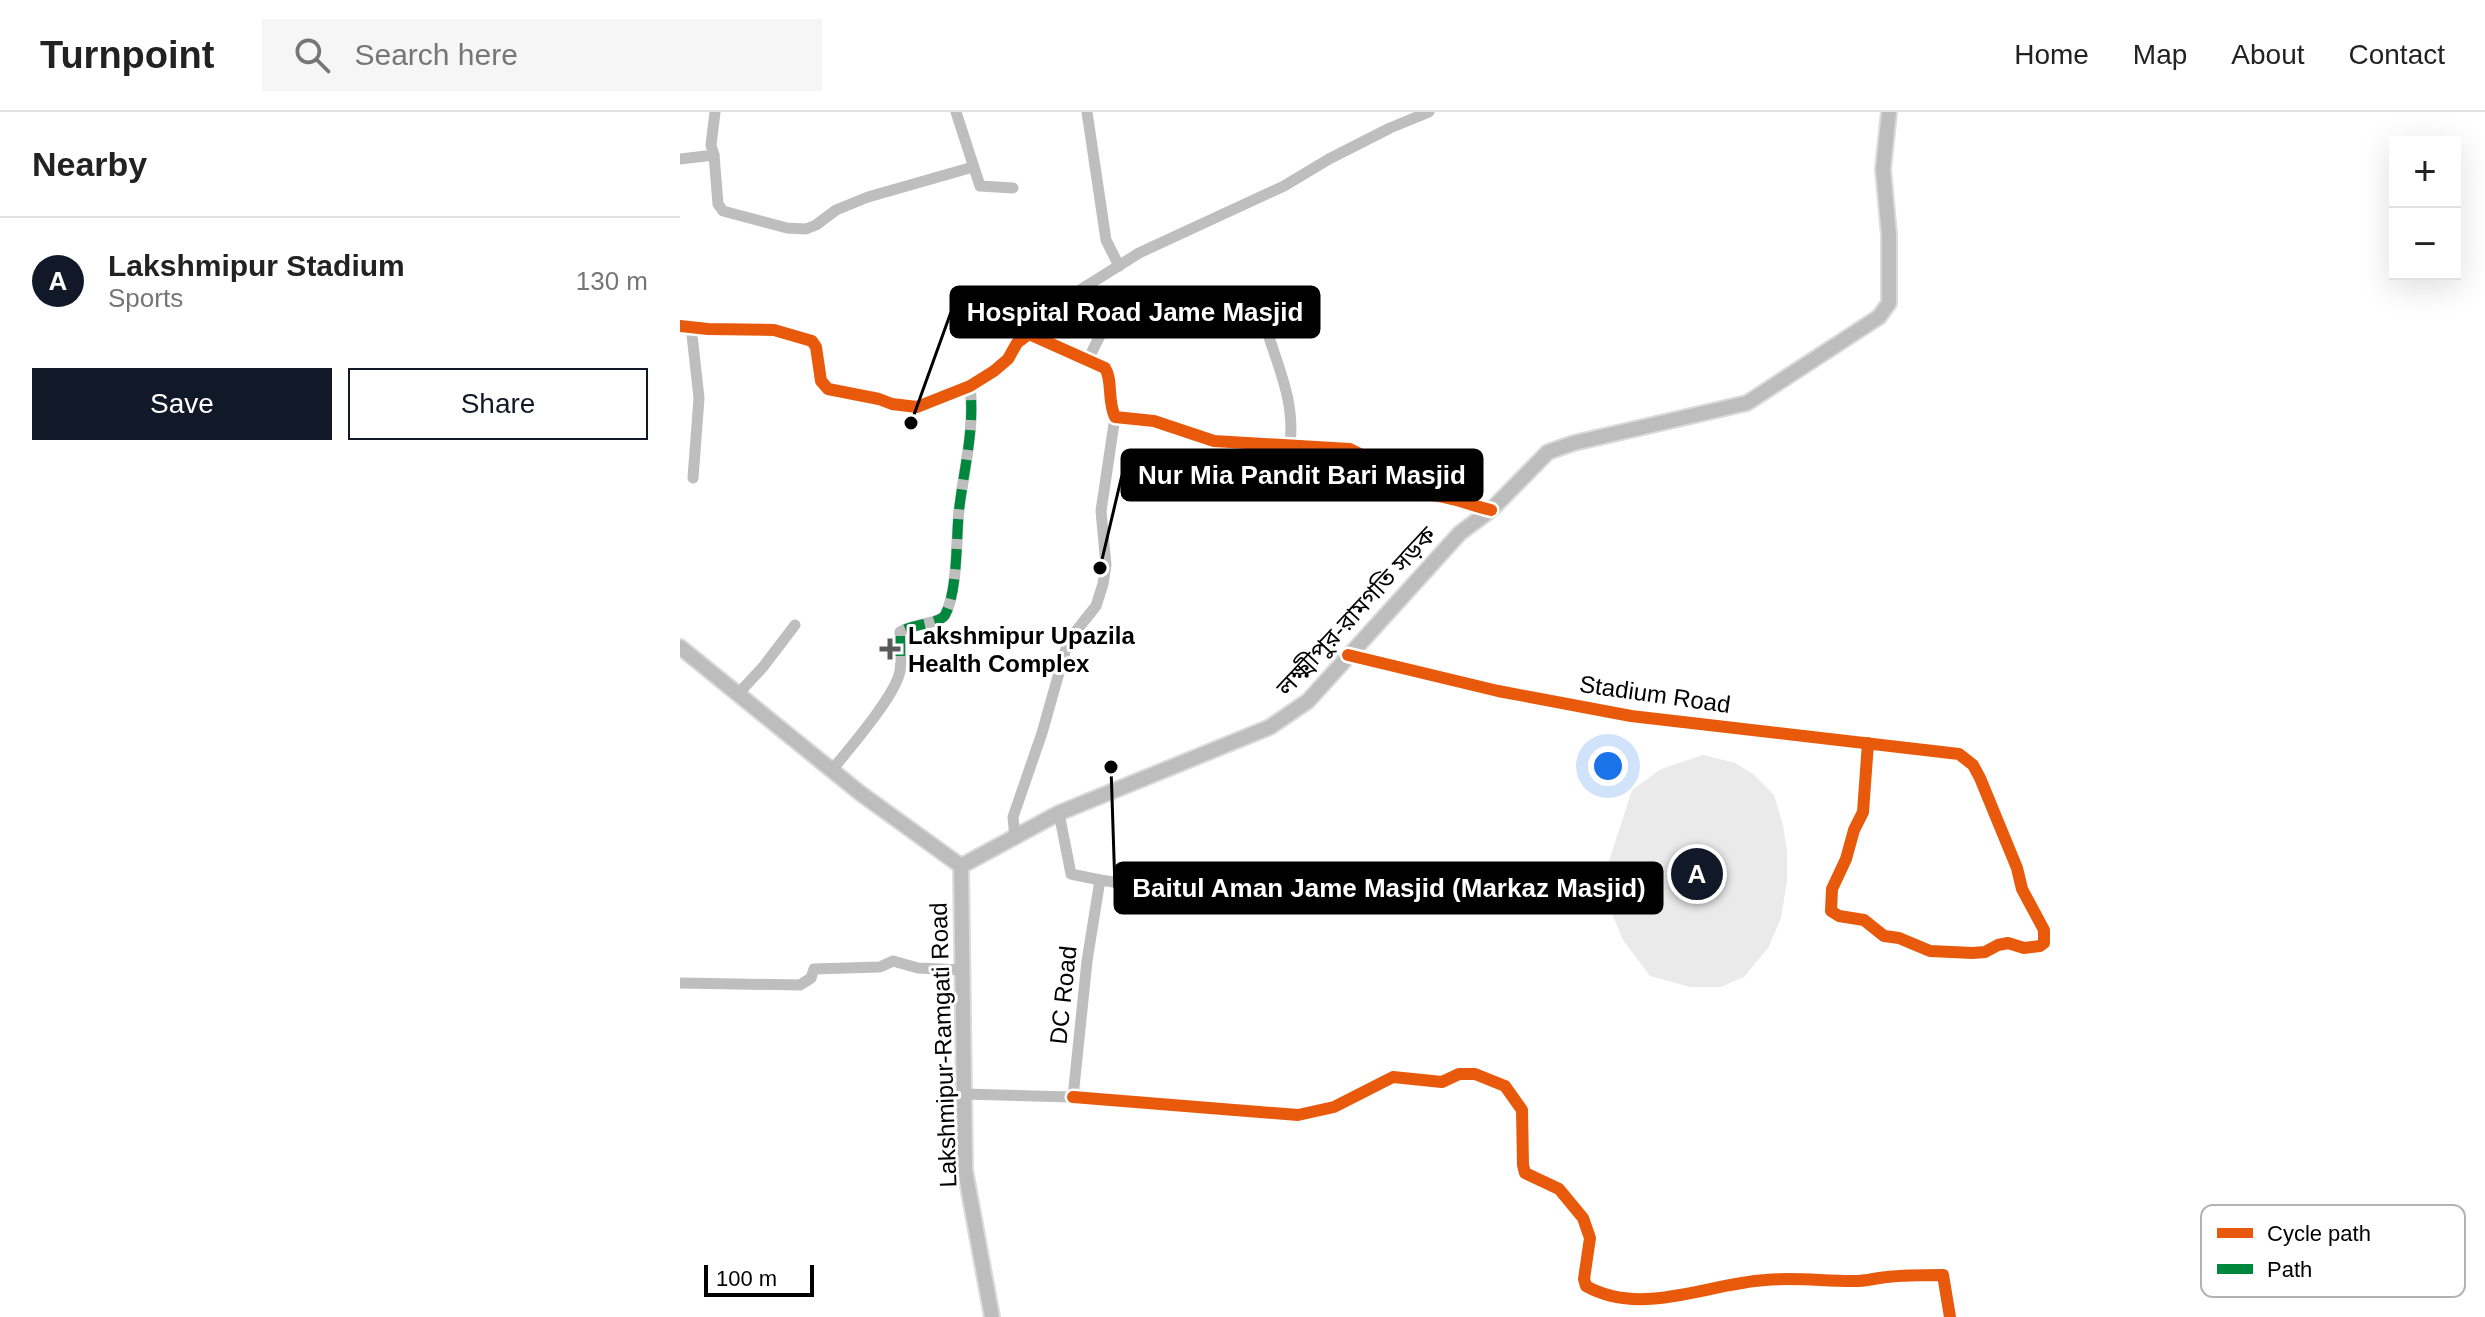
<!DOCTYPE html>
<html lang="en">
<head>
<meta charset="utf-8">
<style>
  :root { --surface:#fff; --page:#f6f6f6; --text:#222; --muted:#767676; --line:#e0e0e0; --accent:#111827 }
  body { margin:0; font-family:Helvetica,"Noto Sans Bengali",sans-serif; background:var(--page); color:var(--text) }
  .controls { position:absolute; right:24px; top:24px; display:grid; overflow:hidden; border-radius:0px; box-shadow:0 8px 32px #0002 }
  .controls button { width:72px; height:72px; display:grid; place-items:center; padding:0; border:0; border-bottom:2px solid var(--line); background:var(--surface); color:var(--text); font:40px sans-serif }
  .scale { position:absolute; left:24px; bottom:20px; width:110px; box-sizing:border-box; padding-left:8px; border:4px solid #000; border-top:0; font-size:22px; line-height:28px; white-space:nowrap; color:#000; -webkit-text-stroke:6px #fff; paint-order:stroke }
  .you { position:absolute; left:928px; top:654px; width:28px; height:28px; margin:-20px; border:6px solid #fff; border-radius:50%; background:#1a73e8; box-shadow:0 0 0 12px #1a73e833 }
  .badge { display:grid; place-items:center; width:52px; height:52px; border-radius:50%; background:var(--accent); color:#fff; font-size:26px; font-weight:700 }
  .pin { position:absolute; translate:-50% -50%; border:4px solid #fff; box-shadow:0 2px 8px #0006 }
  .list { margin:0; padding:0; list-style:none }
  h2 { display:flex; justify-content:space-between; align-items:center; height:104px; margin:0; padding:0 32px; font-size:34px }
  h2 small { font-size:26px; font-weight:400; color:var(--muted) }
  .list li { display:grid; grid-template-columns:52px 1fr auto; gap:24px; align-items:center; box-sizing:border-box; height:128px; padding:0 32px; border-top:2px solid var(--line) }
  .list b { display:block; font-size:30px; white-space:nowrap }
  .list p { margin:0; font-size:26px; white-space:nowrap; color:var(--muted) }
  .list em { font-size:26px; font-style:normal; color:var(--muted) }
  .actions { display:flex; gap:16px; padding:24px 32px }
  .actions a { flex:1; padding:18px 0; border:2px solid var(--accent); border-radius:0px; text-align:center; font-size:28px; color:var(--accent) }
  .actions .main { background:var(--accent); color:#fff }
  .icon { flex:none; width:44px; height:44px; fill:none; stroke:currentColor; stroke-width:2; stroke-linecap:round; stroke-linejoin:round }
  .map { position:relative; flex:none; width:1805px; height:1205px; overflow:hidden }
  header { display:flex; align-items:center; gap:48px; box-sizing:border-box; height:112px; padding:0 40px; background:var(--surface); border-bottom:2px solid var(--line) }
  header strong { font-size:38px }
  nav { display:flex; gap:44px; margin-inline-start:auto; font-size:28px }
  .search { width:560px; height:72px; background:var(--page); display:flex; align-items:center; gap:20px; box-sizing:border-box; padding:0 28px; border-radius:0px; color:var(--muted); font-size:30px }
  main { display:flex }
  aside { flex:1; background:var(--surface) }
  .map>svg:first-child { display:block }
  .green { fill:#eaeaea }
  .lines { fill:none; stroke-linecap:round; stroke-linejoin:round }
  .major-casing { stroke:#dbdbdb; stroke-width:18 }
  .minor { stroke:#bebebe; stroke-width:11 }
  .major { stroke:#bdbdbd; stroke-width:14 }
  .quiet { stroke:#00873e; stroke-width:10; stroke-dasharray:20 10; stroke-linecap:butt }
  .cycleway-casing { stroke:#fff; stroke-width:17 }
  .cycleway { stroke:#e8590c; stroke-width:12 }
  .poi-dot { fill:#595959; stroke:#fff; stroke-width:3 }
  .labels { text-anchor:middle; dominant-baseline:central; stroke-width:6; stroke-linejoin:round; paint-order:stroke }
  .street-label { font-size:24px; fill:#000; stroke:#fff }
  .poi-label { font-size:24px; font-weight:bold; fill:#000; stroke:#fff; text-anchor:start }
  .key { fill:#fff; stroke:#b2b2b2; stroke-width:2 }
  .key-label { font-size:22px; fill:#000 }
  .leader { fill:none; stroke:#000; stroke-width:3 }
  .callout-dot { fill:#000; stroke:#fff; stroke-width:3 }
  .callout { fill:#000; stroke:#000; stroke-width:3 }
  .callout-label { font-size:26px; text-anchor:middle; font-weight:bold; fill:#fff }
</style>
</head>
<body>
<header>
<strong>Turnpoint</strong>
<div class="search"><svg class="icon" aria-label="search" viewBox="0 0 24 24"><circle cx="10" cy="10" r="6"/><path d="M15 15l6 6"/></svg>Search here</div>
<nav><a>Home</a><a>Map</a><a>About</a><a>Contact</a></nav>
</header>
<main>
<aside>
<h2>Nearby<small></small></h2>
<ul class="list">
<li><span class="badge">A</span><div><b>Lakshmipur Stadium</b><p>Sports</p></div><em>130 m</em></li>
</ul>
<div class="actions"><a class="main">Save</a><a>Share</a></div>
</aside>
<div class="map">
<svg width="1805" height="1205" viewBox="0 0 1805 1205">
  <rect width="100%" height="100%" fill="#fff"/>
  <polygon class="green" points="1023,643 1055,651 1073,662 1094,683 1103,713 1107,739 1107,769 1101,806 1088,836 1064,865 1041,875 1010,875 970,864 943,828 926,788 927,755 952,678 981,657"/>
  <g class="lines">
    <defs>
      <g id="major">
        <polyline points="0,535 180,681 281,754"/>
        <polyline points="281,754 379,701 590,615 628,589 780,421 811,398 868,340 894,331 1067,291 1199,205 1209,191 1209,123 1203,57 1209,0"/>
        <polyline points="281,754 285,1058 312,1205"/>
      </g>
    </defs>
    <use href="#major" class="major-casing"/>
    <g class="minor">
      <polyline points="276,0 300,74 333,76"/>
      <polyline points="407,0 426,128 439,154"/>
      <polyline points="34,43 38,92 43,99 107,116 126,117 136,113 156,98 188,85 293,55"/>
      <polyline points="0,47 34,43 31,33 35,0"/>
      <path d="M0 214 28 217 94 218 132 229 136 235 141 269 148 277 199 287 212 292 237 295 290 274 314 259 328 247 337 231 349 222 425 256C433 269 427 288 435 305L474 309 534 329 670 337 682 343V367L686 376C708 383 726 382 749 383 770 384 790 393 811 398"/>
      <polyline points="11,214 19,286 13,366"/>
      <path d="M587 219C599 257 615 291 610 332"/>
      <polyline points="349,222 389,185 459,141 604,74 649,47 710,16 749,0"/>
      <path d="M407 250C413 239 418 224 426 215 445 195 478 184 504 183"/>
      <polyline points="668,543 818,579 951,604 1279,642 1293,653 1300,666 1337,756 1342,777 1364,818 1364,831 1360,834 1344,836 1328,831 1318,833 1305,840 1293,841 1250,839 1219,826 1204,824 1184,808 1159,804 1151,799 1152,777 1166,747 1174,718 1183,700 1188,631"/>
      <polyline points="57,583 83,555 115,513"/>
      <path d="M152 658C169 637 216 583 220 559 222 546 220 533 220 520 231 512 260 512 265 503 278 479 276 426 279 398 284 356 295 317 290 274"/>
      <polyline points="335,727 333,705 362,621 388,529 416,494 423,472 426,453 421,399 435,305"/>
      <polyline points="420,768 509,781"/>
      <polyline points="0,871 120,873 131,866 134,857 200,855 213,849 238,856 282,858"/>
      <polyline points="285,982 393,985 407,849 420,768 391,762 379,701"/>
      <path d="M393 985 618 1003 654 995 713 965 762 970 779 962H795L825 974 842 998 843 1053 845 1061 879 1077 903 1106 910 1126 904 1167 906 1174C961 1205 1026 1172 1085 1168 1114 1165 1142 1169 1171 1169 1183 1170 1195 1166 1207 1165 1225 1163 1244 1163 1263 1163L1270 1205"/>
    </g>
    <use href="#major" class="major"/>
    <path class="quiet" d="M220 544V520C231 512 260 512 265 503 278 479 276 426 279 398 284 356 295 317 290 274"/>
    <defs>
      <g id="cycleway">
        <path d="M0 214 28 217 94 218 132 229 136 235 141 269 148 277 199 287 212 292 237 295 290 274 314 259 328 247 337 231 349 222 425 256C433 269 427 288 435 305L474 309 534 329 670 337 682 343V367L686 376C708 383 726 382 749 383 770 384 790 393 811 398"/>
        <polyline points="668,543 818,579 951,604 1279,642 1293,653 1300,666 1337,756 1342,777 1364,818 1364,831 1360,834 1344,836 1328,831 1318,833 1305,840 1293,841 1250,839 1219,826 1204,824 1184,808 1159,804 1151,799 1152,777 1166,747 1174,718 1183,700 1188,631"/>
        <path d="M393 985 618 1003 654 995 713 965 762 970 779 962H795L825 974 842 998 843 1053 845 1061 879 1077 903 1106 910 1126 904 1167 906 1174C961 1205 1026 1172 1085 1168 1114 1165 1142 1169 1171 1169 1183 1170 1195 1166 1207 1165 1225 1163 1244 1163 1263 1163L1270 1205"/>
      </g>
    </defs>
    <use href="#cycleway" class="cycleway-casing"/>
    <use href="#cycleway" class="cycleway"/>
  </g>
  <path class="poi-dot" d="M206 525h8v8h8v8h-8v8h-8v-8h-8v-8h8z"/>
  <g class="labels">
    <g class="street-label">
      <text transform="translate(676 499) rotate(-47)">লক্ষ্মীপুর-রামগতি সড়ক</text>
      <text transform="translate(975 582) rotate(8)">Stadium Road</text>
      <text transform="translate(383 883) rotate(-84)">DC Road</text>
      <text transform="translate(263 933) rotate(-92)">Lakshmipur-Ramgati Road</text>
    </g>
    <g class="poi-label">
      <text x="228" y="523">Lakshmipur Upazila<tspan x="228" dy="28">Health Complex</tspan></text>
    </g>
  </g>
  <rect x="1521" y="1093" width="264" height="92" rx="12" class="key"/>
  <rect x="1537" y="1116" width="36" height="10" fill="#e8590c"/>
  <rect x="1537" y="1152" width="36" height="10" fill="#00873e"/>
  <g class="key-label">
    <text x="1587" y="1129">Cycle path</text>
    <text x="1587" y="1165">Path</text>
  </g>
  <path class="leader" d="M231 311L271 200M420 456L442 363M431 655L435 776"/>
  <g class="callout-dot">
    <circle cx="231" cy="311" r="8"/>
    <circle cx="420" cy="456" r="8"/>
    <circle cx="431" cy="655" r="8"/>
  </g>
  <g class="callout">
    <rect x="271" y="175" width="368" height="50" rx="8"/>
    <rect x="442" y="338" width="360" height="50" rx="8"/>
    <rect x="435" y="751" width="547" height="50" rx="8"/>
  </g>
  <g class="callout-label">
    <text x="455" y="209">Hospital Road Jame Masjid</text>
    <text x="622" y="372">Nur Mia Pandit Bari Masjid</text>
    <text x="709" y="785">Baitul Aman Jame Masjid (Markaz Masjid)</text>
  </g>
</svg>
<div class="controls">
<button>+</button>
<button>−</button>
</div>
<div class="scale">100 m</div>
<div class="you"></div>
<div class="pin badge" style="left:1017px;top:762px">A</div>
</div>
</main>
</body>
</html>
